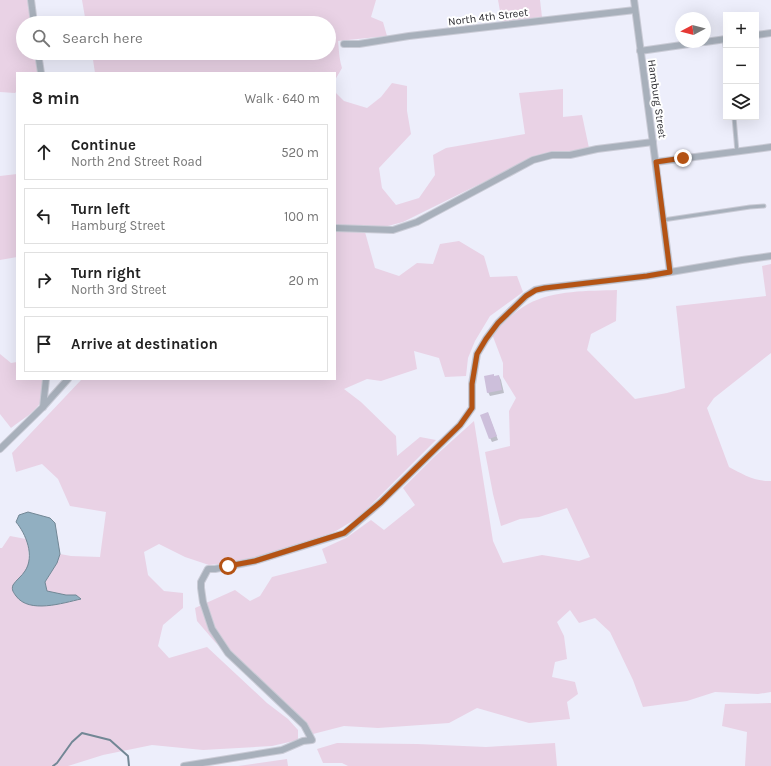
<!DOCTYPE html>
<html lang="en">
<head>
<meta charset="utf-8">
<style>
  :root { --surface:#fff; --page:#f2f2f2; --text:#222; --muted:#767676; --line:#e0e0e0 }
  body { margin:0; font-family:Karla,sans-serif; background:var(--page); color:var(--text) }
  .controls { position:absolute; right:12px; top:12px; display:grid; overflow:hidden; border-radius:0px; box-shadow:0 4px 16px #0002 }
  .controls button { width:36px; height:36px; display:grid; place-items:center; padding:0; border:0; border-bottom:1px solid var(--line); background:var(--surface); color:var(--text); font:20px sans-serif }
  .compass { position:absolute; left:675px; top:12px; width:36px; height:36px; border-radius:50%; background:var(--surface); box-shadow:0 4px 16px #0002; rotate:263deg }
  .stop { position:absolute; width:12px; height:12px; margin:-9px; border:3px solid #b45314; border-radius:50%; background:#fff }
  .stop.end { background:#b45314; border-color:#fff; box-shadow:0 1px 4px #0008 }
  .list { margin:0; padding:0; list-style:none }
  h2 { display:flex; justify-content:space-between; align-items:center; height:52px; margin:0; padding:0 16px; font-size:17px }
  h2 small { font-size:13px; font-weight:400; color:var(--muted) }
  .list li { display:grid; grid-template-columns:26px 1fr auto; gap:12px; align-items:center; box-sizing:border-box; height:56px; margin:0 8px 8px; padding:0 8px; border:1px solid var(--line); border-radius:0px }
  .list b { display:block; font-size:15px; white-space:nowrap }
  .list p { margin:0; font-size:13px; white-space:nowrap; color:var(--muted) }
  .list em { font-size:13px; font-style:normal; color:var(--muted) }
  .icon { flex:none; width:22px; height:22px; fill:none; stroke:currentColor; stroke-width:2; stroke-linecap:round; stroke-linejoin:round }
  .map { position:relative; flex:none; width:771px; height:766px; overflow:hidden }
  .search { position:absolute; background:var(--surface); box-shadow:0 4px 16px #0002; left:16px; top:16px; width:320px; height:44px; display:flex; align-items:center; gap:10px; box-sizing:border-box; padding:0 14px; border-radius:22px; color:var(--muted); font-size:15px }
  .panel { position:absolute; background:var(--surface); box-shadow:0 4px 16px #0002; left:16px; top:72px; width:320px; height:308px; border-radius:0px }
  .map>svg:first-child { display:block }
  .green { fill:#e9d2e5 }
  .water { fill:#91afc1; stroke:#728795 }
  .shadow { fill:#0003 }
  .lines { fill:none; stroke-linecap:round; stroke-linejoin:round }
  .stream { stroke:#728795; stroke-width:2 }
  .building { fill:#cdbfdb }
  .lane-casing { stroke:#cacbd6; stroke-width:5 }
  .street-casing { stroke:#cacbd6; stroke-width:8 }
  .lane { stroke:#a8b0bb; stroke-width:3 }
  .street { stroke:#a8b0bb; stroke-width:6 }
  .route { stroke:#b45314; stroke-width:5 }
  .labels { text-anchor:middle; dominant-baseline:central; stroke-width:4; stroke-linejoin:round; paint-order:stroke }
  .street-label { font-size:11px; fill:#2a2a2f; stroke:#fff }
</style>
</head>
<body>
<div class="map">
<svg width="771" height="766" viewBox="0 0 771 766">
  <rect width="100%" height="100%" fill="#edeefb"/>
  <g class="green">
    <polygon points="0,0 28,0 32,23 23,23 23,53 37,53 40,73 17,73 17,91 15,93 0,92"/>
    <path d="M82 0H376L371 17 383 22 387 36 338 41C339 50 339 58 342 68L335 80V73H95L92 53H329V23H86Z"/>
    <polygon points="498,0 540,0 542,17 502,22"/>
    <path d="M392 83 407 86V111L411 134 379 168 382 188 396 205 419 198 435 175 433 155 446 148 525 134 519 93 563 89V117L582 115 589 148 518 165 403 222 365 232 375 268 399 276 417 263 433 264 440 244 459 241 484 256 490 277 517 276 523 292 490 316 475 341 468 358 466 376 445 377 439 358 414 351 417 369 381 381 367 379 344 389 361 402 396 436 397 456 420 437 436 440 359 517 336 531 302 546 250 561 209 565 185 557 159 544 144 552 148 575 164 591 183 593V608L163 625 158 646 169 658 207 647 267 703 288 719 298 730V740L272 746 203 750 152 745 103 755 68 766H0V548H2L10 536 26 539 28 547 29 564 26 570 20 601C43 609 57 605 81 599L76 595H66L47 591 45 583 57 563 60 554 71 556 100 557 106 512 70 506 58 479 42 464 16 472 12 453 82 379H335V92L344 101 367 108 381 97Z"/>
    <polygon points="17,174 17,257 0,260 0,176"/>
    <path d="M771 264V353L714 398 707 408 729 467C742 474 756 482 771 481V692L758 694 715 692 687 701 643 707 633 680 610 632 595 618 579 623 570 610 557 622 564 636 567 659 555 662 552 677 575 682 578 694 567 702 570 719 529 723 477 708 449 723 378 728 344 726 313 734 295 713 255 679 215 642 197 621 195 608 235 590 250 601 260 596 272 577 327 563 322 549 346 538 371 520 384 530 415 505 403 488 434 457 474 421 493 541 503 563 542 555 579 561 590 557 567 508 539 517 520 519 501 526 493 494 485 452 510 446 509 411 516 398 503 377V363L492 334C503 323 514 312 528 304 554 290 588 291 617 290L616 321 591 334 587 350 635 399 667 393 685 388 676 306 766 296 762 266Z"/>
    <path d="M0 354 11 363 17 362V379H46C46 385 46 393 43 398 37 412 22 419 11 428L0 414Z"/>
    <polygon points="771,703 771,766 745,766 747,732 722,726 725,704"/>
    <polygon points="337,743 417,744 486,747 555,743 557,766 348,766 342,763 323,763 317,749"/>
    <polygon points="287,759 288,766 238,766"/>
  </g>
  <path class="water" d="M28 512 50 518 55 523 60 554 57 563 45 582 47 591 66 595H76L81 599C63 603 29 614 16 596 14 593 11 590 13 585 16 580 22 576 25 571 35 556 26 534 16 522L19 515Z"/>
  <g class="shadow">
    <polygon points="499,376 501,380 504,393 490,396 488,392 494,377"/>
    <polygon points="488,413 498,440 492,442 490,438"/>
  </g>
  <g class="lines">
    <polyline class="stream" points="53,766 57,763 72,742 82,733 110,740 128,756 129,766"/>
  </g>
  <g class="building">
    <polygon points="494,374 494,376 499,375 502,390 487,393 484,376"/>
    <polygon points="488,412 497,436 489,439 480,415"/>
  </g>
  <g class="lines">
    <defs>
      <g id="lane">
        <polyline points="724,39 726,51"/>
        <polyline points="734,117 737,152"/>
        <polyline points="663,220 750,207 764,206"/>
      </g>
      <g id="street">
        <polyline points="31,0 34,23"/>
        <polyline points="634,0 670,272"/>
        <polyline points="756,35 771,33"/>
        <polyline points="705,42 726,39"/>
        <polyline points="344,44 359,44 409,36 635,10"/>
        <polyline points="640,51 703,42"/>
        <polyline points="38,53 41,73"/>
        <polyline points="656,162 771,147"/>
        <polyline points="335,228 393,230 417,222 533,160 552,155 570,155 597,149 653,142"/>
        <polyline points="43,407 46,379"/>
        <polyline points="0,449 43,407 68,379"/>
        <polyline points="184,766 282,750 303,741 312,740 304,725 228,653 212,629 203,602 201,588 201,582 208,569 215,569 255,561 345,533 381,502 460,425 472,408 472,384 477,354 486,339 498,323 526,296 535,290 545,288 647,276 742,260 771,256"/>
      </g>
    </defs>
    <use href="#lane" class="lane-casing"/>
    <use href="#street" class="street-casing"/>
    <use href="#lane" class="lane"/>
    <use href="#street" class="street"/>
  </g>
  <g class="lines">
    <polyline class="route" points="228,566 255,561 344,533 381,502 460,425 472,408 472,384 477,354 486,339 498,323 526,296 536,290 545,288 647,276 670,272 656,162 683,158"/>
  </g>
  <g class="labels">
    <g class="street-label">
      <text transform="translate(488 17) rotate(-7)">North 4th Street</text>
      <text transform="translate(657 99) rotate(82)">Hamburg Street</text>
    </g>
  </g>
</svg>
<div class="controls">
<button>+</button>
<button>−</button>
<button><svg class="icon" aria-label="layers" viewBox="0 0 24 24"><path d="M12 4l9 5-9 5-9-5zM3 14l9 5 9-5"/></svg></button>
</div>
<svg class="compass" viewBox="-18 -18 36 36"><path d="M0-13l5 13h-10z" fill="#e53935"/><path d="M0 13l5-13h-10z" fill="#767676"/></svg>
<div class="stop" style="left:228px;top:566px"></div>
<div class="stop end" style="left:683px;top:158px"></div>
<div class="search"><svg class="icon" aria-label="search" viewBox="0 0 24 24"><circle cx="10" cy="10" r="6"/><path d="M15 15l6 6"/></svg>Search here</div>
<section class="panel">
<h2>8 min<small>Walk · 640 m</small></h2>
<ul class="list">
<li><svg class="icon" aria-label="ahead" viewBox="0 0 24 24"><path d="M12 20V5M6 11l6-6 6 6"/></svg><div><b>Continue</b><p>North 2nd Street Road</p></div><em>520 m</em></li>
<li><svg class="icon" aria-label="left" viewBox="0 0 24 24"><path d="M17 20v-9H6M10 6l-5 5 5 5"/></svg><div><b>Turn left</b><p>Hamburg Street</p></div><em>100 m</em></li>
<li><svg class="icon" aria-label="right" viewBox="0 0 24 24"><path d="M7 20v-9h11M14 6l5 5-5 5"/></svg><div><b>Turn right</b><p>North 3rd Street</p></div><em>20 m</em></li>
<li><svg class="icon" aria-label="arrive" viewBox="0 0 24 24"><path d="M6 21V4h12l-3 4 3 4H6"/></svg><div><b>Arrive at destination</b></div></li>
</ul>
</section>
</div>
</body>
</html>
